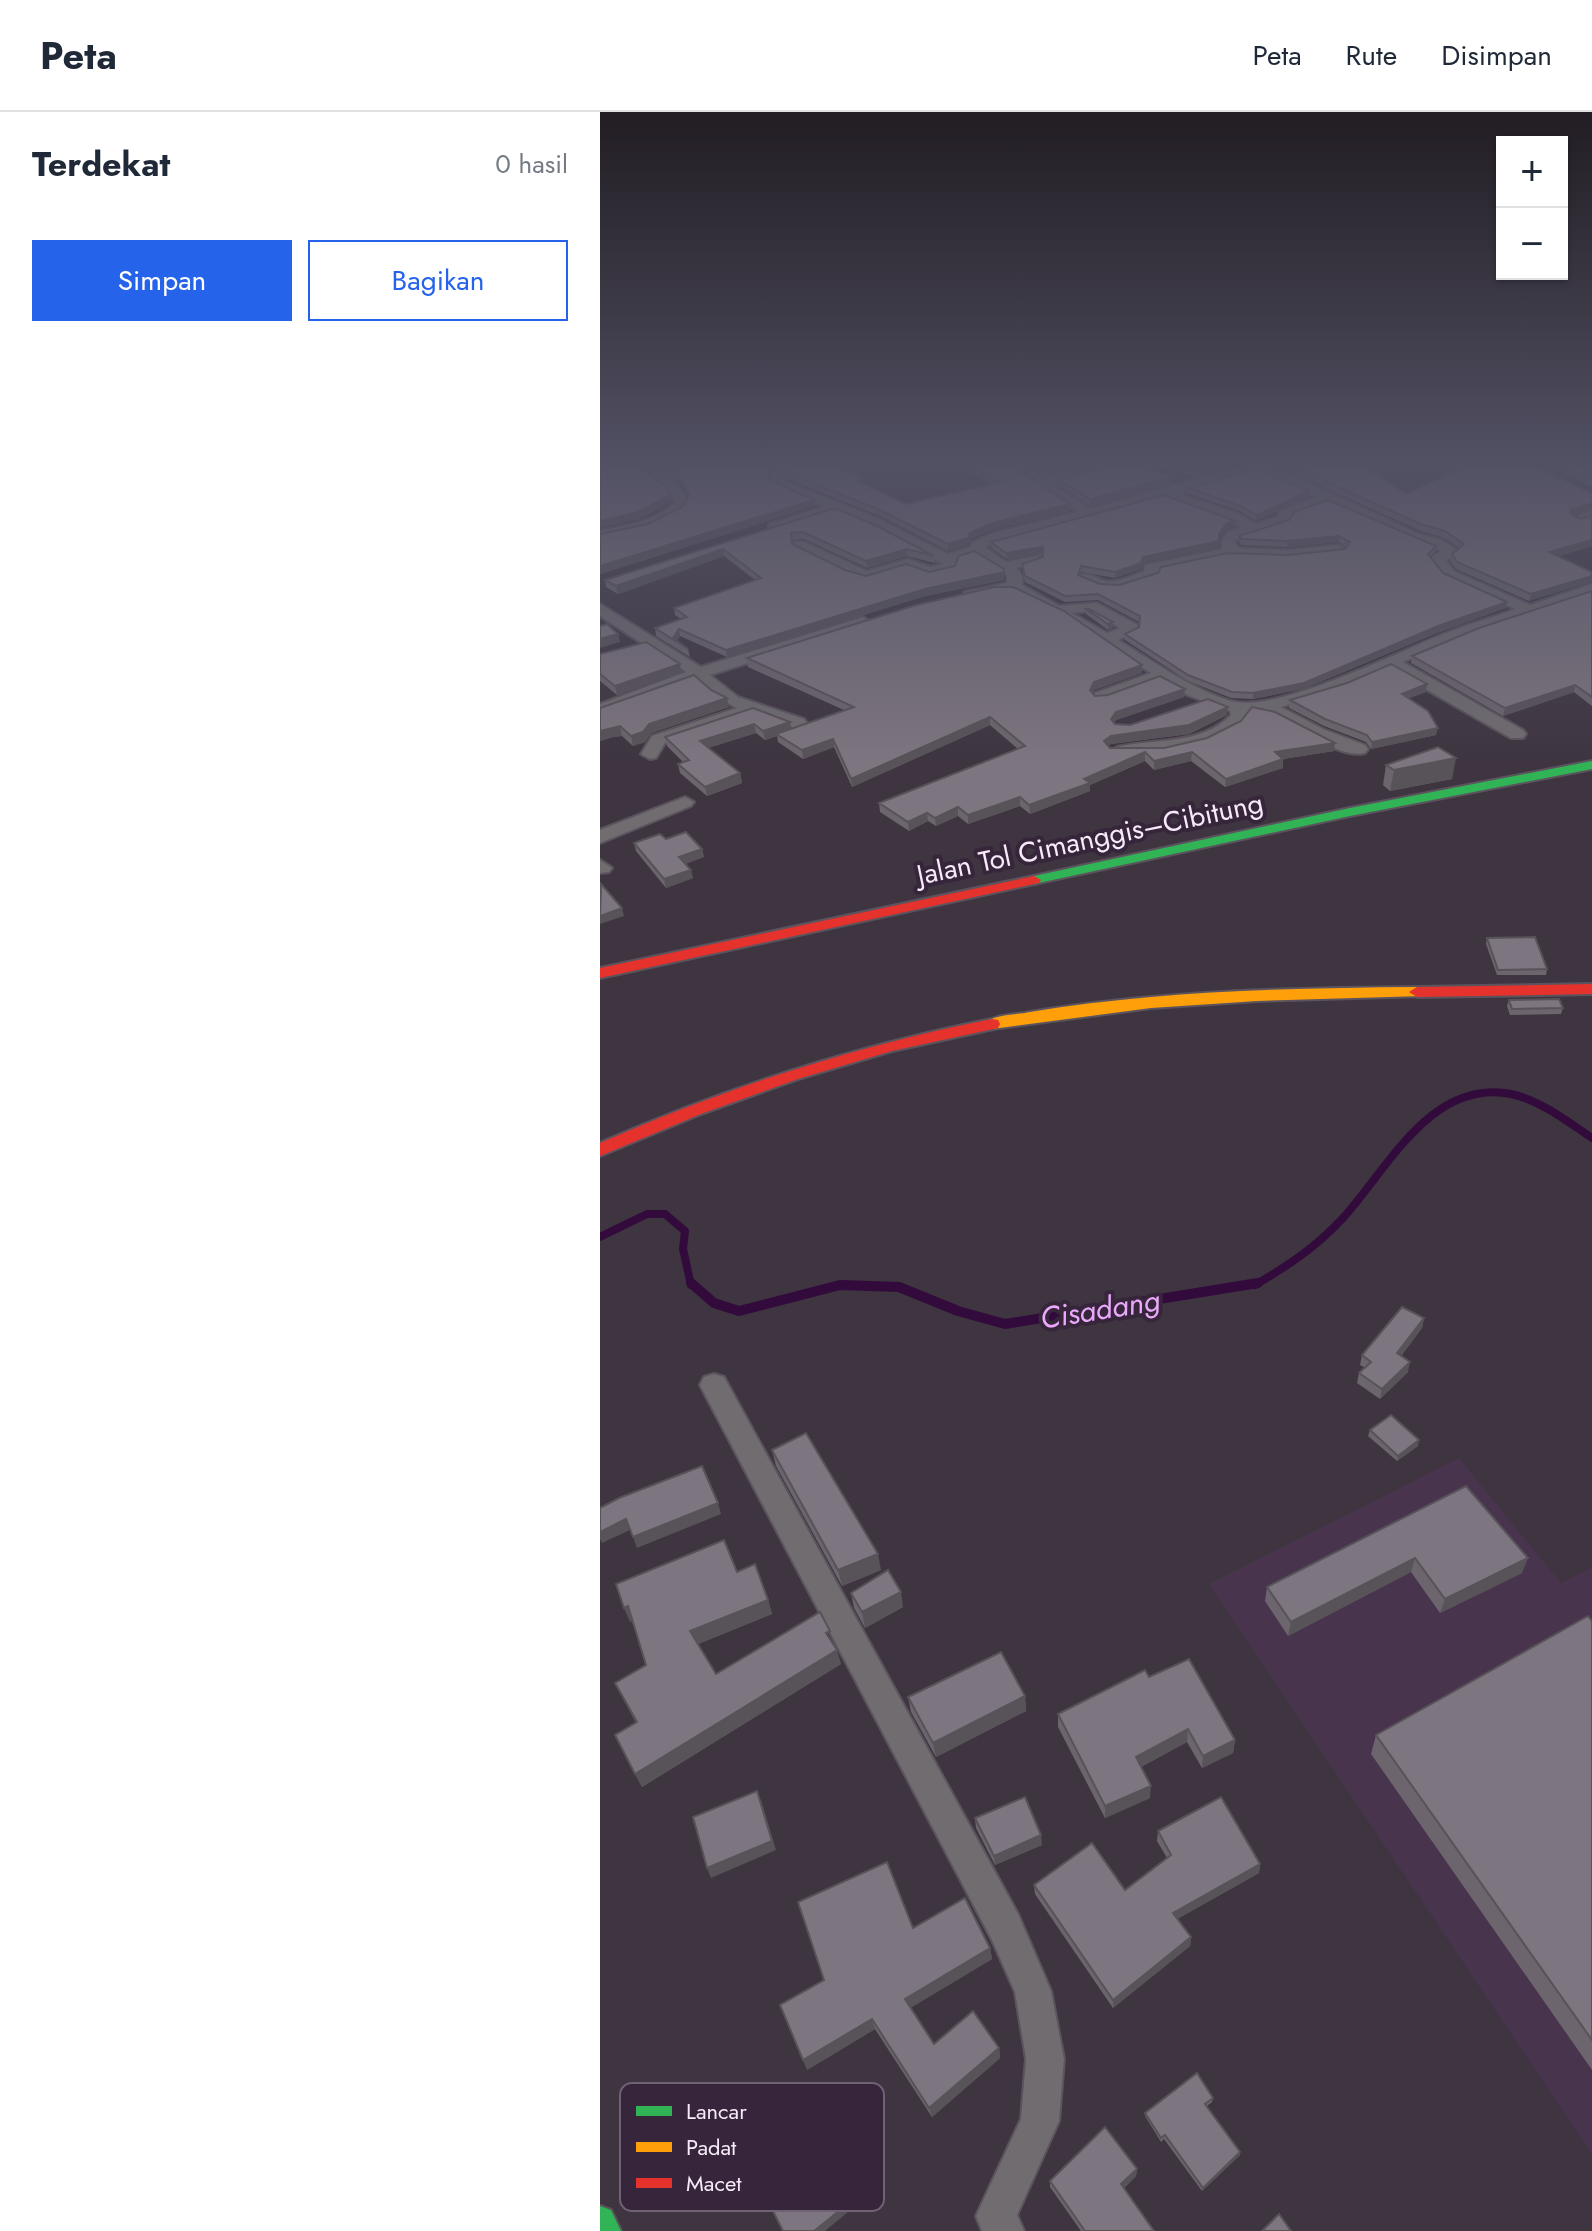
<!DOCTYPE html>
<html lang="id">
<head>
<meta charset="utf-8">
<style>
  :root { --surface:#fff; --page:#f6f6f7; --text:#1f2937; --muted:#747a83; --line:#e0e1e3; --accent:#2563eb }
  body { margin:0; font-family:Jost,sans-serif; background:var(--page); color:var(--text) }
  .controls { position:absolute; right:24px; top:24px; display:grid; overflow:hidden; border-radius:0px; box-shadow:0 2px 6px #0004 }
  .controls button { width:72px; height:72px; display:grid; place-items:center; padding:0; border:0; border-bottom:2px solid var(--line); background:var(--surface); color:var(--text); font:40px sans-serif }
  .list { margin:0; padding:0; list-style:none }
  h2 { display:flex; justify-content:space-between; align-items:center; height:104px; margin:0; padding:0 32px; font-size:34px }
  h2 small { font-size:26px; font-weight:400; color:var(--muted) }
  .actions { display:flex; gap:16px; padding:24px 32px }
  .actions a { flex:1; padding:18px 0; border:2px solid var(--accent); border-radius:0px; text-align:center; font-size:28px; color:var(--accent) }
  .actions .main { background:var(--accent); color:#fff }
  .map { position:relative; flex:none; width:992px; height:2119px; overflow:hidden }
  header { display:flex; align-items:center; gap:48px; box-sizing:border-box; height:112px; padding:0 40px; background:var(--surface); border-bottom:2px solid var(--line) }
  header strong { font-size:38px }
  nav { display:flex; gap:44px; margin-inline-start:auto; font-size:28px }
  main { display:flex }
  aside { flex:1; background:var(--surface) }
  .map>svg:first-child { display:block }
  .built { fill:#48344d }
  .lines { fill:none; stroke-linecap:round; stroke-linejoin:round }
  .stream-far1 { stroke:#330a3c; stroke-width:8 }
  .stream { stroke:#330a3c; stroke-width:10 }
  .street-casing { stroke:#5b535d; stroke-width:4 }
  .fast-casing { stroke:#5b535d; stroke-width:4 }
  .slow-casing { stroke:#5b535d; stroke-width:4 }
  .jam-casing { stroke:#5b535d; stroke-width:4 }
  .street { fill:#706c70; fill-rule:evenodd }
  .fast { fill:#30b455; fill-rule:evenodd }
  .slow { fill:#ff9f0a; fill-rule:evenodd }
  .jam { fill:#e5322d; fill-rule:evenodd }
  .wall { fill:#6c656d }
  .shaded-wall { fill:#585259 }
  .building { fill:#7d757f; stroke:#585259; stroke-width:2 }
  .labels { text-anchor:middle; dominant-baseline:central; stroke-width:8; stroke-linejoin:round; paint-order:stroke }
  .street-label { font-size:28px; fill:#f6ebf9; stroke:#37263b }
  .water-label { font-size:30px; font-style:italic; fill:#eba9fb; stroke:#37263b }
  .key { fill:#37263b; stroke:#706174; stroke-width:2 }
  .key-label { font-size:22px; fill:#f6ebf9 }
</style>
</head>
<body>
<header>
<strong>Peta</strong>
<nav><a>Peta</a><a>Rute</a><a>Disimpan</a></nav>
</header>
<main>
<aside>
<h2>Terdekat<small>0 hasil</small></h2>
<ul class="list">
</ul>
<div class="actions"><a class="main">Simpan</a><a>Bagikan</a></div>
</aside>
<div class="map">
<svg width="992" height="2119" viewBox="0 0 992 2119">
  <rect width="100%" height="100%" fill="#3e3540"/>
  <polygon class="built" points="859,1346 961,1471 992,1455 992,2043 609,1472"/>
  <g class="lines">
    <g class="stream-far1">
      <polyline points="0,1125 47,1102 65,1102 85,1119 83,1137 91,1173"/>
      <path d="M655 1173C689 1153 715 1136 743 1106 787 1058 831 966 911 982 940 988 968 1010 992 1026"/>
    </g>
    <polyline class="stream" points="91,1171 114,1191 139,1199 240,1173 299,1175 358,1199 405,1212 658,1171"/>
    <defs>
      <g id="street">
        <path d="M79 352H99L65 365 77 372 89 390C70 417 30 420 0 427V419C25 413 58 410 75 390L67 378 47 364Z"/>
        <path d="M173 352H185L184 368 189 371 279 407 348 442 371 435 372 430 393 421 477 400 406 352H421L444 367 497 352H513L512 356 453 373 490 397 648 352H667L819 422 842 428 860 440 846 448 854 459 930 493 992 472V482L863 525 803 550 923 618 926 622 923 626H911L895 617 789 556 731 580 681 595 723 617 765 633 768 637 765 641C732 649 684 597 647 601L649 604C642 613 634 619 624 624 605 634 530 654 514 639L517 635C555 626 600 634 631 603L630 599 587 583 562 568 507 589H495L493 585 495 581 551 561 416 481 402 480 364 486V480L407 471V463L375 443 357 449 355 458 329 464 307 456 267 468 247 463 194 436V430H204L267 459 308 447 330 455 343 452 281 419 236 400 179 418H169V412L223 395 172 372ZM656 358 716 385 680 399 677 405 656 412 639 402 579 382ZM564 386 629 408 642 416 629 419 621 430 622 437 545 453 544 459C532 463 519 471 506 469 496 467 491 461 481 463V469C509 483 529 475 557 464L558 459 627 444 687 446 744 440 746 437 739 433 687 438 639 436 635 430 639 425 688 411 691 404 727 391 841 439 830 446 844 465 915 497C894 505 872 511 851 519 803 537 677 602 631 589 591 577 554 549 518 528L538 519V513L497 491 459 494 422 473 423 465 417 456 441 449V443L406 450 385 435 403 427ZM490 499 520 516 507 521 472 501Z"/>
        <polygon points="992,398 992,407 978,411 971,407"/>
        <polygon points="0,492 101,555 257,507 263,505 271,510 269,513 110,563 138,585 204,607 207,611 204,615 192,615 154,602 65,631 56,646 50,647 41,642 52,624 137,596 115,585 96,568 0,603 0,592 86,560 0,504"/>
        <polygon points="85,685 94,690 91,694 0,731 0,718"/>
        <polygon points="0,748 12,756 9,760 0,761"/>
        <polygon points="114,1262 124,1265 418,1802 451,1879 464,1947 459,2009 417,2103 424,2119 382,2119 376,2104 421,2007 426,1947 415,1880 392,1828 100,1273 104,1265"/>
      </g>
      <g id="fast">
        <polygon points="992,649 992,657 750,704 434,772 427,768 434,764 750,696"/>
        <polygon points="0,2094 11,2098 21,2119 0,2119"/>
      </g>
      <path id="slow" d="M817 875 825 880 823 884 657 889 551 896 392 917 384 912C393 902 417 903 430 900 558 879 688 876 817 875Z"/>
      <g id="jam">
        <polygon points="434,764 441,768 439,771 0,866 0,856"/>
        <polygon points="992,872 992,882 817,885 809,880 817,875"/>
        <path d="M392 907 398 908 400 912 398 916 292 939 198 967 101 1002 0 1044V1031C127 975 256 934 392 907Z"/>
      </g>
    </defs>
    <use href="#street" class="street-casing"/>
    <use href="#fast" class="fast-casing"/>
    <use href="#slow" class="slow-casing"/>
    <use href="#jam" class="jam-casing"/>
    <use href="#street" class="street"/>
    <use href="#fast" class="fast"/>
    <use href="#slow" class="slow"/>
    <use href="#jam" class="jam"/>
  </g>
  <g class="wall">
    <polygon points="90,352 170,352 170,368 214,388 215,394 0,462 0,422 48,412 82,395 89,384 80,370 72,366 71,359"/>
    <polygon points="186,352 277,352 248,359 266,372 306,392 392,372 352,352 410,352 470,399 392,418 371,427 368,433 348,439 280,404 190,368 187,366"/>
    <polygon points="426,352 487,352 444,364"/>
    <polygon points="513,352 655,352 597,365 552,353 551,358 572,372 490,394 460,374 460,368"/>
    <polygon points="673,352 763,352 806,382 848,362 824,352 928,352 992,397 973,403 980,407 992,404 992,434 958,444 929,489 856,457 850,449 852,442 859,436 844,426 820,419"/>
    <polygon points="944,352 992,352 992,375"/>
    <polygon points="589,376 708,385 656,409 640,399 589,382"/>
    <polygon points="235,396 334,444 335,451 307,444 267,456 204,427 192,428 192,432 245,458 266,464 329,460 404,457 404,468 325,484 127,545 80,524 77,529 88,537 90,545 56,524 55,516 81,507 75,503 74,496 155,468 124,444 18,482 6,475 5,468"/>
    <polygon points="689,408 836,434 835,440 830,444 843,461 907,490 906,496 837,521 703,577 653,587 631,586 588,569 525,528 525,522 539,515 539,510 498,488 465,490 425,470 422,452 443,445 443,441 407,447 391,436 391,430 635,409 634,415 627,417 619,428 619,435 543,451 541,457 515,466 481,460 480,464 500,472 519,473 687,443 745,437 746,435 739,430 687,435 641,433 639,430 639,424"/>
    <polygon points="992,479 992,594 974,580 903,604 811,551 812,544"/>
    <polygon points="486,497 513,516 508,518 486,502"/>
    <polygon points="0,542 80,552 81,560 17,583 0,569"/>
    <polygon points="147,546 542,553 542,561 494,578 493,581 495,584 508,583 585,577 584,585 516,608 514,611 515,612 530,613 627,603 589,622 511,632 508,634 510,636 564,636 735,631 734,639 683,647 683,656 625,675 591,649 554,658 545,649 490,673 490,679 430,702 420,694 368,712 358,704 336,714 328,709 309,719 280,700 279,691 418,637 390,613 252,675 234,635 203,647 178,630 177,624 165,628 156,621 108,636 140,661 142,671 107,684 80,661 78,652 83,650 67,634 65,625 153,596 191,617 244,598 148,555"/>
    <polygon points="827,572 826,580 809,586 836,623 771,637 766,630 724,614 689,596 690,588"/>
    <polygon points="129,595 51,621 45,630 33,634 22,624 13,625 0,629 0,596"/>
    <polygon points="786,653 852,667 790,679 783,673"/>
    <polygon points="66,727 102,737 104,745 85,752 93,766 66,776 36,739 34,731"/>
    <polygon points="887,826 947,857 946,863 897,863 886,832"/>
    <polygon points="909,888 963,896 961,902 910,903 907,894"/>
    <polygon points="824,1206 822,1216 801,1244 808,1260 780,1287 757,1271 759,1261 765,1256 760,1253 762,1243"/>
    <polygon points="770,1318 818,1334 797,1349 768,1324"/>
    <polygon points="172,1338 281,1458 242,1474 176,1354"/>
    <polygon points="866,1374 922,1461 840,1501 811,1460 688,1524 665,1489 667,1475"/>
    <polygon points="137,1460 168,1488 172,1502 98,1532 116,1562 233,1532 241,1552 42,1675 15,1623 36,1611 15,1571 46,1553 32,1509 30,1510"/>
    <polygon points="251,1481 303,1495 265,1516 254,1496"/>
    <polygon points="992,1509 992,1958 771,1642 776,1623"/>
    <polygon points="549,1565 635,1628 633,1641 602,1656 587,1630 541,1655 550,1686 505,1706 458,1615 458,1602"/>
    <polygon points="425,1584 426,1599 336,1645 311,1600 308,1585"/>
    <polygon points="375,1706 442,1733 395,1753 376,1716"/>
    <polygon points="558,1719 660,1752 659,1761 577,1807 591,1825 590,1834 513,1896 435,1782 434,1773 525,1778 567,1746 557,1729"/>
    <polygon points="313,1816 390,1836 392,1847 310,1896 334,1932 399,1936 400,1946 332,2005 275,1917 207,1958"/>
    <polygon points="613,1986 612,1990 607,1994 640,2040 640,2043 602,2079 564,2027 561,2030 545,2004 545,2001"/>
    <polygon points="537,2057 536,2064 524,2076 554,2119 481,2119 450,2075 450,2069"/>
  </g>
  <g class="shaded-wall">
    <polygon points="54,352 72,352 44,363 43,356"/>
    <polygon points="251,352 277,352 238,362 237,355"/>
    <polygon points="464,352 487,352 444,364 444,357"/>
    <polygon points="627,352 655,352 597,365 597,359"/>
    <polygon points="572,365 572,372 490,394 490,387"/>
    <polygon points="709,379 708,385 656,409 657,403"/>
    <polygon points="70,383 71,390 40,407 0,416 0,409"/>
    <polygon points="214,388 215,394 0,462 0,454"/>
    <polygon points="992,391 992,397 970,404 968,408 971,398"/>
    <polygon points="470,392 470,399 392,418 371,427 368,433 348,439 348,432 392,411"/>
    <polygon points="635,409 634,415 627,417 619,428 619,422 627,411"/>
    <polygon points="739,424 739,430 687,435 687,429"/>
    <polygon points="992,428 992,434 948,447 949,440"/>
    <polygon points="619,429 619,435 543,451 541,457 515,466 515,460 543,445"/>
    <polygon points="443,435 443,441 407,447 406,441"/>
    <polygon points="123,437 124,444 18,482 16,474"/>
    <polygon points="307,437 307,444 267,456 266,449"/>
    <polygon points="404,460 404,468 325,484 127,545 126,538 325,477"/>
    <polygon points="992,464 992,470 929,489 931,482"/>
    <polygon points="907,490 906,496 837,521 703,577 653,587 653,581"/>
    <polygon points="513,510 513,516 508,518 508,512"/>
    <polygon points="79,517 80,524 77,530 73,526"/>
    <polygon points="18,522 20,530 0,536 0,527"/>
    <polygon points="80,552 81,560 17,583 15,574"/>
    <polygon points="542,553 542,561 494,578 490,586 490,578 494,570"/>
    <polygon points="827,572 826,580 801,589 802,582"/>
    <polygon points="975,573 974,580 903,604 905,596"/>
    <polygon points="585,577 584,585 516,608 511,615 511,607 516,600"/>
    <polygon points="127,586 129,595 51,621 45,630 33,634 31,624 49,612"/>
    <polygon points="628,595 627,603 589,622 511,632 504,637 504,629 511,624"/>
    <polygon points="390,605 390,613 252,675 251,667"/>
    <polygon points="190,610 192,619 176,622 177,624 165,628 163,619"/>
    <polygon points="154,612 156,621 101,638 100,629"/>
    <polygon points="20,614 22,624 13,625 0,629 0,619"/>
    <polygon points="838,616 836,623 771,637 772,630"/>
    <polygon points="233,627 234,635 203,647 202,638"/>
    <polygon points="735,631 734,639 683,647 683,656 625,675 626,667 675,640"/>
    <polygon points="545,640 545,649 490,673 490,679 430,702 429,693 484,667"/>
    <polygon points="592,640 591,649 554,658 554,649"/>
    <polygon points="856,646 852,667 790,679 794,658"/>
    <polygon points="140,661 142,671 107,684 105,675"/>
    <polygon points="420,685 420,694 368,712 368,703"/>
    <polygon points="358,695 358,704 336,714 335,706"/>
    <polygon points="327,701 328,709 309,719 308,710"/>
    <polygon points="102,737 104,745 81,753 79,745"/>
    <polygon points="91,758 93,766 66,776 64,767"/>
    <polygon points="22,796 24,804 0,812 0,804"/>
    <polygon points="824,1206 822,1216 795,1251 797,1241"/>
    <polygon points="810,1250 808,1260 780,1287 782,1277"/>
    <polygon points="819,1328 818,1334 797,1349 798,1344"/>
    <polygon points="118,1391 121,1402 37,1436 33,1425"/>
    <polygon points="26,1407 30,1418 2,1431 0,1427 0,1420"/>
    <polygon points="278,1442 281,1458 242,1474 238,1458"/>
    <polygon points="815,1446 811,1460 688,1524 691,1510"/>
    <polygon points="928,1446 922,1461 840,1501 845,1487"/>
    <polygon points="301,1480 303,1495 265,1516 262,1500"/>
    <polygon points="168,1488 172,1502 96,1533 90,1519"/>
    <polygon points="28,1494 34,1509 30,1510 24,1496"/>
    <polygon points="237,1538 241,1552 42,1675 35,1662"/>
    <polygon points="425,1584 426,1599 336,1645 333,1631"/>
    <polygon points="588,1617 587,1630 535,1658 536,1645"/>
    <polygon points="635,1628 633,1641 602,1656 603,1644"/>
    <polygon points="551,1674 550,1686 505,1706 505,1694"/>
    <polygon points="161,1688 176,1738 111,1766 107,1756"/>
    <polygon points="441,1723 442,1733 395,1753 394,1744"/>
    <polygon points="660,1752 659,1761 572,1810 573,1801"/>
    <polygon points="591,1825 590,1834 513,1896 513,1888"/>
    <polygon points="390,1836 392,1847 307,1898 305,1887"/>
    <polygon points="272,1907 275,1917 207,1958 203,1948"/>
    <polygon points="399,1936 400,1946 332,2005 329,1996"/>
    <polygon points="640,2040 640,2043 602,2079 603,2076"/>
    <polygon points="537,2057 536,2064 521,2079 521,2072"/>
    <polygon points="245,2094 248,2100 225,2119 214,2119"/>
  </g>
  <g class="building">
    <polygon points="0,352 54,352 43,356 64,374 70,383 38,400 0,409"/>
    <polygon points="90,352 169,352 168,367 214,388 0,454 0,422 48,412 82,395 90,382 78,364 71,359"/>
    <polygon points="186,352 251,352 237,355 265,366 258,369 306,392 400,370 364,352 410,352 470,392 392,411 370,421 368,426 348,432 280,398 189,362 186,360"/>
    <polygon points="436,352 464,352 444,357"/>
    <polygon points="513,352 551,352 550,357 572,365 490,387 460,368"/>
    <polygon points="572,352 627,352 597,359"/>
    <polygon points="687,352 763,352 806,382 856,358 840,352 928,352 992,381 992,391 971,398 970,401 980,407 992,404 992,428 949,440 992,460 992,464 931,482 857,450 852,442 864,432 845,419 821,412"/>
    <polygon points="959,352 992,352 992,368"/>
    <polygon points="656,356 709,379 657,403 640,394 589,376"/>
    <polygon points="564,383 635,409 627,411 619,422 619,429 543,445 541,451 515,460 481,454 478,463 500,472 519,473 558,461 561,455 628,441 687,443 745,437 750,430 739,424 687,429 641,427 639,424 689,408 694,400 728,388 836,434 828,442 843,461 907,490 838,514 704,571 653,581 632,580 588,563 525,522 539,515 540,504 498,482 465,484 425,464 422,452 443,445 443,435 406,441 391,430"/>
    <polygon points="235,396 279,415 334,444 307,437 266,449 203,420 191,421 192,432 245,458 266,464 306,452 329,460 355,454 359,444 374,439 404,457 404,460 325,477 126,538 79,517 73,526 88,537 55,516 87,505 74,496 161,466 123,437 16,474 5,468"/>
    <polygon points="394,475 413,475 464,499 542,553 494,570 490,578 495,584 508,583 560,564 585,577 516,600 511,607 515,612 530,613 608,587 628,595 589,613 511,624 504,629 510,636 564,636 607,626 641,609 652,595 675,600 735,631 675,640 683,647 626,667 592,640 554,649 545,640 484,667 490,671 429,693 420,685 368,703 358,695 335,706 327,701 308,710 279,691 425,634 390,605 251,667 233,627 202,638 176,622 254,595 147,546 316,493"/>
    <polygon points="992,479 992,585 975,573 905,596 812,544 879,516"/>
    <polygon points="486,497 489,497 513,510 508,512"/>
    <polygon points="7,512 18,522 0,527 0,514"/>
    <polygon points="46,530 80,552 15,574 0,562 0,542"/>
    <polygon points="791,552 827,572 802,582 828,599 838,616 772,630 767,623 725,607 690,588 747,571"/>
    <polygon points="94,563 111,578 127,586 49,612 43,620 31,624 20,614 0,619 0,596"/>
    <polygon points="153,596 190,610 163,619 154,612 100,629 140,661 105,675 78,652 89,648 65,625"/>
    <polygon points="838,635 856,646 794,658 786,653"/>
    <polygon points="86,720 102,737 79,745 91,758 64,767 34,731 60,722 66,727"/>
    <polygon points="1,772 22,796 0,804"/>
    <polygon points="935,825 947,857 898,858 887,826"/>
    <polygon points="959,887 963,896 912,897 909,888"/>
    <polygon points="802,1195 824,1206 797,1241 810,1250 782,1277 759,1261 771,1250 762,1243"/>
    <polygon points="791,1303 819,1328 798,1344 770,1318"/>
    <polygon points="206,1321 278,1442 238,1458 172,1338"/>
    <polygon points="102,1354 118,1391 33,1425 26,1407 0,1420 0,1396 19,1386"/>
    <polygon points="866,1374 928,1446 845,1487 815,1446 691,1510 667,1475"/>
    <polygon points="124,1428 137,1460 155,1452 168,1488 90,1519 116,1562 220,1500 230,1519 226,1521 237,1538 35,1662 15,1623 37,1610 15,1571 46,1553 28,1494 24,1496 16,1472"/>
    <polygon points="288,1458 301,1480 262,1500 251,1481"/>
    <polygon points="988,1504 992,1509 992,1928 776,1623"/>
    <polygon points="401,1540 425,1584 333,1631 308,1585"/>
    <polygon points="589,1547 635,1628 603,1644 588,1617 536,1645 551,1674 505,1694 458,1602 545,1558 549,1565"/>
    <polygon points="157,1679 172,1729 107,1756 93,1705"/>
    <polygon points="425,1685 441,1723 394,1744 375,1706"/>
    <polygon points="621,1685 660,1752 573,1801 591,1825 513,1888 434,1773 492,1731 525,1778 571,1743 558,1719"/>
    <polygon points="287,1750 313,1816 365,1786 390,1836 305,1887 334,1932 373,1899 399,1936 329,1996 272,1907 203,1948 180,1893 224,1868 198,1790"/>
    <polygon points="597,1961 613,1986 605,1992 640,2040 603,2076 565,2023 561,2026 545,2001"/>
    <polygon points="194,1998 245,2094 214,2119 183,2119 142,2037"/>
    <polygon points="505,2015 537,2057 521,2072 554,2119 485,2119 450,2069"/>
    <polygon points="679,2102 691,2119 662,2119"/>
  </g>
  <linearGradient id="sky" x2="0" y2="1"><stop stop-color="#221d23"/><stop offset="0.54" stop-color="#525164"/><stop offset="1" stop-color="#525164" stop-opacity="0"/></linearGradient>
  <rect width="992" height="648" fill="url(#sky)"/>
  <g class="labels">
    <g class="street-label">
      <text transform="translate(490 727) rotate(-12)">Jalan Tol Cimanggis–Cibitung</text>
    </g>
    <g class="water-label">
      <text transform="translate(500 1197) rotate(-9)">Cisadang</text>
    </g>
  </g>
  <rect x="20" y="1971" width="264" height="128" rx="12" class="key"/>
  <rect x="36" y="1994" width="36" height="10" fill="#30b455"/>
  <rect x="36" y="2030" width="36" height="10" fill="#ff9f0a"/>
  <rect x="36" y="2066" width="36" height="10" fill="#e5322d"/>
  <g class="key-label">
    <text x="86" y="2007">Lancar</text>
    <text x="86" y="2043">Padat</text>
    <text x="86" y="2079">Macet</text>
  </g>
</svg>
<div class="controls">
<button>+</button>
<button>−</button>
</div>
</div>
</main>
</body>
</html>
